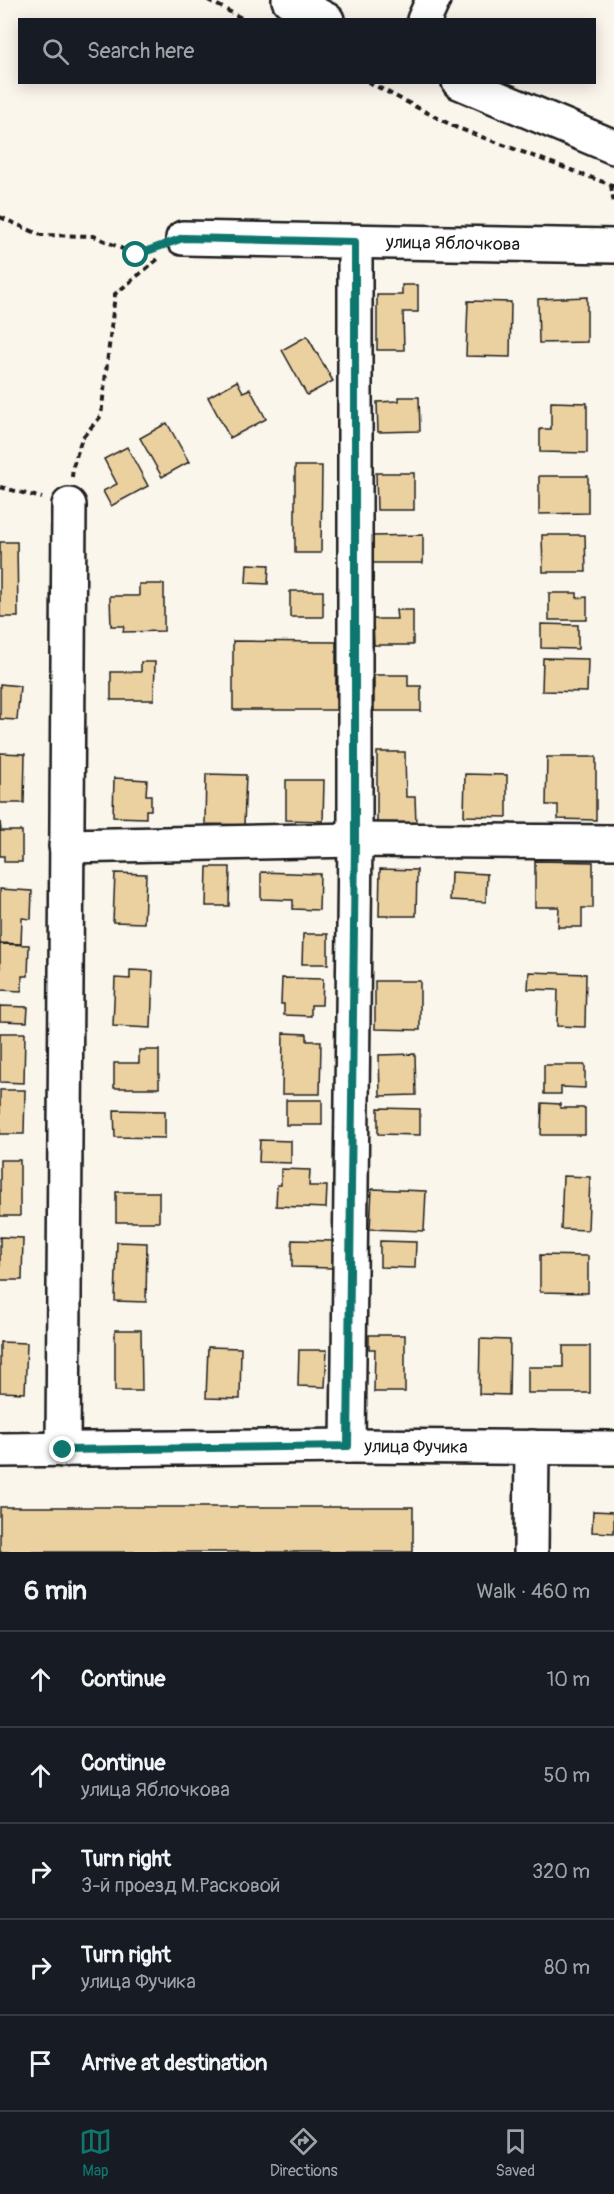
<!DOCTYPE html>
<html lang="en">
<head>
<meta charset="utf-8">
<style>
  :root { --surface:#171b24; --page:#20242c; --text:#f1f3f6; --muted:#9ea1a6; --line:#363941; --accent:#0f766e }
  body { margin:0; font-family:Pangolin,sans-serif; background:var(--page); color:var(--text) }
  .stop { position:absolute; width:18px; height:18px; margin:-14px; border:4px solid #0f766e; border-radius:50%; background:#fff }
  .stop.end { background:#0f766e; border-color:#fff; box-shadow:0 2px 6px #0008 }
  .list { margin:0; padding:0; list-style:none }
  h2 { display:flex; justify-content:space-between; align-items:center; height:78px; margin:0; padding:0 24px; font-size:26px }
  h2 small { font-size:20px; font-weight:400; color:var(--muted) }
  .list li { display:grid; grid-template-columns:39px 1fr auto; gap:18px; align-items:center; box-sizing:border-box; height:96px; padding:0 24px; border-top:2px solid var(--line) }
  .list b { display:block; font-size:22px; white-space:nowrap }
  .list p { margin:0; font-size:20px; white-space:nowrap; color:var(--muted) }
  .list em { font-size:20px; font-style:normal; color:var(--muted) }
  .icon { flex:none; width:33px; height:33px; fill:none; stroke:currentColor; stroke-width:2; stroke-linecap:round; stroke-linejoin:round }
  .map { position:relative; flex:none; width:614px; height:1552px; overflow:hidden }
  .search { position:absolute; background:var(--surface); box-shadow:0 3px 15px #0003; left:18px; right:18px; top:18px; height:66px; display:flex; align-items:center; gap:15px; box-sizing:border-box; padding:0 21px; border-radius:0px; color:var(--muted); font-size:22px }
  .sheet { height:558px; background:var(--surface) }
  nav { display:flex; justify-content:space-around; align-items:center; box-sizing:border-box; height:84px; border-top:2px solid var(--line); background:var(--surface); font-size:16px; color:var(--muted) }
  nav a { display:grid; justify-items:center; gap:3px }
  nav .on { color:var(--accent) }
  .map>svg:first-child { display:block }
  .building { fill:#ecd1a0; stroke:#1c1c1c; stroke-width:1.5 }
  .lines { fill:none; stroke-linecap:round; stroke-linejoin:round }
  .minor-casing { stroke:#1c1c1c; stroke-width:38 }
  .path { stroke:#1c1c1c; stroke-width:4; stroke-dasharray:6 4.5; stroke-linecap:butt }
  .minor { stroke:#fff; stroke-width:33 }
  .route { stroke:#0f766e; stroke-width:8 }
  .labels { text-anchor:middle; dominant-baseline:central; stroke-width:4.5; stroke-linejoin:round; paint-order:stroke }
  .street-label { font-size:18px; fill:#1c1c1c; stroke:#fff }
</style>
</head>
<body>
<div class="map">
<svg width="614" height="1552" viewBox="0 0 614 1552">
  <rect width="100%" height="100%" fill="#fbf6ec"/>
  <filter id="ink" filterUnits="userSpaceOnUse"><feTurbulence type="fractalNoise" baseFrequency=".0167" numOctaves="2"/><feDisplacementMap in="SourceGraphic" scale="12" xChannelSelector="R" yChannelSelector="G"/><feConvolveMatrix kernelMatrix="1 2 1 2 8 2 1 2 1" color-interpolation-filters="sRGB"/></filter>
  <g filter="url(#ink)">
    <g class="building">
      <polygon points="402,285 418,285 418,312 403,312 404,350 377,350 377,295 402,295"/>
      <polygon points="587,297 587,342 539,343 538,299"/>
      <polygon points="468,301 511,302 510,357 466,356"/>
      <polygon points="307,336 333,381 307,395 282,350"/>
      <polygon points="237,381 243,392 250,389 266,419 230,438 208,397"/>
      <polygon points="399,397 419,397 420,431 378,432 377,402 399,401"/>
      <polygon points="551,402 587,403 587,453 540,452 540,429 551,429"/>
      <polygon points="167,423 189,462 162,477 140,438"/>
      <polygon points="127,447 148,486 111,506 103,491 117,484 104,459"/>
      <polygon points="295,466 322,466 321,553 295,553"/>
      <polygon points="376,473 414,473 414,510 377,510"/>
      <polygon points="539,476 588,476 588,513 539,514"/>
      <polygon points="423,535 423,563 373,563 373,536"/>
      <polygon points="542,535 585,535 586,572 543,572"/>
      <polygon points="0,542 17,542 18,617 0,617"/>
      <polygon points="247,564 269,565 268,584 246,583"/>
      <polygon points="139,584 164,584 164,631 123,632 124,626 111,626 110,596 139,596"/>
      <rect x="290" y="591" width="33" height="26"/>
      <polygon points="549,593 577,593 577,598 587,597 587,620 549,620"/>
      <polygon points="396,610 413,610 413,645 374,645 373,619 397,619"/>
      <polygon points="541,624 578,625 578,649 541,648"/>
      <polygon points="233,641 336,642 336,710 233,710"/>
      <polygon points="543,658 588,659 587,692 542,691"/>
      <polygon points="141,662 155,662 154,700 111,700 111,672 141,672"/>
      <polygon points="374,675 408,675 408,686 421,686 421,711 374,711"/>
      <polygon points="0,684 20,686 17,720 0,719"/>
      <polygon points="377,752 405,752 406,797 415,797 416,824 377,824"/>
      <polygon points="0,753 25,754 24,803 0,803"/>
      <polygon points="547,757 596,757 596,820 558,819 558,805 546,805"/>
      <polygon points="206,774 246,775 244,825 205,824"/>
      <polygon points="465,774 507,775 507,817 464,816"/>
      <polygon points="114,778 147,780 146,795 151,795 151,810 146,810 146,818 113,817"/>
      <polygon points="286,780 324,780 323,821 286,820"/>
      <polygon points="0,821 1,831 22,831 22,862 4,862 4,856 0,856"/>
      <polygon points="535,861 593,862 593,908 582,908 582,927 558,927 559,907 535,907"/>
      <polygon points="207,867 230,867 229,906 206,906"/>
      <polygon points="380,869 417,870 416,916 379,916"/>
      <polygon points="261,872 320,874 319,910 293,909 293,900 261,899"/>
      <polygon points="451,872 487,874 486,902 450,900"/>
      <polygon points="115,873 146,874 144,923 113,922"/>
      <polygon points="0,889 32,891 31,919 22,918 21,944 0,943"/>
      <polygon points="303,934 328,934 328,964 302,964"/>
      <polygon points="0,944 29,945 28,976 22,976 22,991 0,990"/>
      <polygon points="130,970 153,971 151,1028 113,1026 115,978 130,979"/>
      <polygon points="529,972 586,974 585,1027 557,1026 558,990 528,989"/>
      <polygon points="282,978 323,979 322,1005 311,1005 311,1016 284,1015 284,1004 281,1004"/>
      <polygon points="375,981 420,981 420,1030 375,1029"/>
      <polygon points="0,1006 28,1007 27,1022 0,1021"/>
      <polygon points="0,1033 25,1033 24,1083 0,1082"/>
      <polygon points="283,1033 307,1034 307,1041 321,1041 320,1094 282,1094"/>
      <polygon points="139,1050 159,1050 159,1088 114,1088 114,1063 139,1063"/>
      <polygon points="415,1054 416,1095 380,1096 379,1055"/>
      <polygon points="544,1065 585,1065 585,1088 561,1087 561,1094 544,1094"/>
      <polygon points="0,1090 25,1090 24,1134 0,1134"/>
      <rect x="286" y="1100" width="36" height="25"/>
      <polygon points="542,1103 560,1104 560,1108 585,1108 585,1135 541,1135"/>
      <polygon points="378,1108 420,1109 420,1135 378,1134"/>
      <polygon points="114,1110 165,1111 165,1138 115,1137"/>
      <polygon points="260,1140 291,1141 291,1163 259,1162"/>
      <rect x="0" y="1160" width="20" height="56"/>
      <polygon points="281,1169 310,1170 309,1186 327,1186 326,1208 276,1206 277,1185 281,1185"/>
      <polygon points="563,1176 590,1177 588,1230 561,1229"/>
      <polygon points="372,1189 426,1191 424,1231 370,1229"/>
      <rect x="116" y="1192" width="43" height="30"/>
      <polygon points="0,1237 23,1238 22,1280 0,1280"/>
      <polygon points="292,1240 334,1241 334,1268 292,1267"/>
      <polygon points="380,1241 416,1242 415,1268 380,1267"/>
      <polygon points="117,1242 147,1243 146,1302 115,1301"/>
      <polygon points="540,1255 588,1256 588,1293 540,1292"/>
      <polygon points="115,1330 141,1330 142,1391 115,1391"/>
      <polygon points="369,1335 405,1335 405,1392 374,1392 375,1349 369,1349"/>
      <polygon points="480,1339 510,1340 509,1395 479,1394"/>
      <polygon points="0,1342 27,1343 25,1393 0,1392"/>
      <polygon points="563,1346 590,1346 590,1393 528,1393 528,1367 563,1367"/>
      <polygon points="208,1347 241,1348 240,1399 206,1398"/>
      <polygon points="299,1350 327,1350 325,1387 298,1386"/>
      <rect x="0" y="1507" width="413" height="45"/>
      <polygon points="593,1511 614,1512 614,1533 592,1532"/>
    </g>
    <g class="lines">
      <defs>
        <g id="minor">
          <polyline points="289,0 327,20"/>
          <polyline points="424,20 433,0"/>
          <polyline points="459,82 614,147"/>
          <path id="s1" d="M183 238 614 246"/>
          <polyline points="66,846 355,840 614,842"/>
          <polyline points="348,1446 355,840 355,242"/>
          <path id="s2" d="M0 1450 348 1446 614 1448"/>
          <polyline points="63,1450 69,505"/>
          <polyline points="531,1552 532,1447"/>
        </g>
      </defs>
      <use href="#minor" class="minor-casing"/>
      <g class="path">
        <polyline points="208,0 245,20"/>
        <polyline points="368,82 455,127 614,186"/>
        <polyline points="611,185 614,204"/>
        <polyline points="0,217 41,235 94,236 136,255 158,247"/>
        <polyline points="72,477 73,466 82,438 101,416 115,294 158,259"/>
        <polyline points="0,487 42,498"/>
      </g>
      <use href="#minor" class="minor"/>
    </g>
  </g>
  <g class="lines" filter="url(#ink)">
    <polyline class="route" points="63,1450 348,1446 355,840 355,242 183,238 136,255"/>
  </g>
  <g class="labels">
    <g class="street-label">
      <text stroke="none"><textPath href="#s1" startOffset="270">улица Яблочкова</textPath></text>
      <text stroke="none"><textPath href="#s2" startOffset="416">улица Фучика</textPath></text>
    </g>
  </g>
</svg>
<div class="stop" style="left:136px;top:255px"></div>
<div class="stop end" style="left:63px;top:1450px"></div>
<div class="search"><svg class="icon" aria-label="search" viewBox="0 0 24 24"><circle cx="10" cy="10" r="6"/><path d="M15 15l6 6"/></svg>Search here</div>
</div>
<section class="sheet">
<h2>6 min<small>Walk · 460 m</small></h2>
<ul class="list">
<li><svg class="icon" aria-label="ahead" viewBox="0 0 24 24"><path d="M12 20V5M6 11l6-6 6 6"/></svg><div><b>Continue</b></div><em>10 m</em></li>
<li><svg class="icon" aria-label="ahead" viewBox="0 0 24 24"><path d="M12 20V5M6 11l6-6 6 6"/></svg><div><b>Continue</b><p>улица Яблочкова</p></div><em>50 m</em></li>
<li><svg class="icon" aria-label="right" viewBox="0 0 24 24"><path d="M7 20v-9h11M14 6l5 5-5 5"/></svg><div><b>Turn right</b><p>3-й проезд М.Расковой</p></div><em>320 m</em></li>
<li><svg class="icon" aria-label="right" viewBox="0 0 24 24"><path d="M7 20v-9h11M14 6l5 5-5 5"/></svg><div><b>Turn right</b><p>улица Фучика</p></div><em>80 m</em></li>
<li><svg class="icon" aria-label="arrive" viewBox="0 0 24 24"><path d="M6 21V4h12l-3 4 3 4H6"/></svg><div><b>Arrive at destination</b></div></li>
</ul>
</section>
<nav>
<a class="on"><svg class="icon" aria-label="map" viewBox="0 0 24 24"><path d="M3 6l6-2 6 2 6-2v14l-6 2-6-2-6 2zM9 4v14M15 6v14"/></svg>Map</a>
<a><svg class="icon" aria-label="directions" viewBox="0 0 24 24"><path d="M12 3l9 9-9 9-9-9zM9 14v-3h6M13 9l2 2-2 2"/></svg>Directions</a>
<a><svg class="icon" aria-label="saved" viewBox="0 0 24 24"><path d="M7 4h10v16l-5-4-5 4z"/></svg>Saved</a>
</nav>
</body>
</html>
